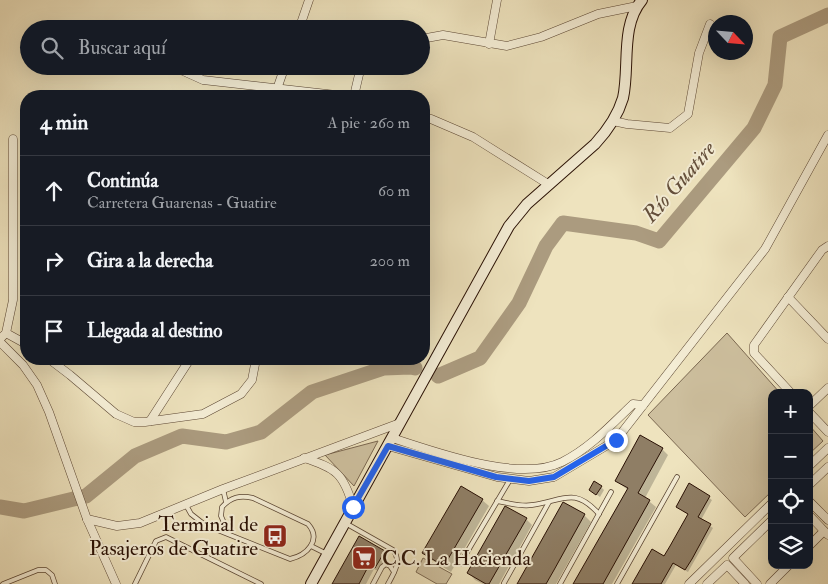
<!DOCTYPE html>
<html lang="es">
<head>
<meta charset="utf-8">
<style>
  :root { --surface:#171b24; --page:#242831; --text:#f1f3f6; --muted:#9ea1a6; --line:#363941 }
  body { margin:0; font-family:"IM FELL Double Pica",serif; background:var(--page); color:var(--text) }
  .controls { position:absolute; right:15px; bottom:15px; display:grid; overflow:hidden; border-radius:10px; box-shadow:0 5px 20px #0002 }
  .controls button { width:45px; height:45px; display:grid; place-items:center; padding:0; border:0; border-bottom:1px solid var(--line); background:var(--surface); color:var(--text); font:25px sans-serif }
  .compass { position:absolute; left:708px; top:15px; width:45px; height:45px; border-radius:50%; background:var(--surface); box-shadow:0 5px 20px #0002; rotate:116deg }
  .stop { position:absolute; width:15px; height:15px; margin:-11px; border:4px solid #2563eb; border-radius:50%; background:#fff }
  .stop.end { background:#2563eb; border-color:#fff; box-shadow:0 1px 5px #0008 }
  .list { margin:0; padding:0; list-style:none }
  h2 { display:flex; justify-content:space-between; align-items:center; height:65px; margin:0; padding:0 20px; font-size:21px }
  h2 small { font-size:16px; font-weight:400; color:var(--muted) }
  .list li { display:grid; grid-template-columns:32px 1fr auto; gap:15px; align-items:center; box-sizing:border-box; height:70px; padding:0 20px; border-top:1px solid var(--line) }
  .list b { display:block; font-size:19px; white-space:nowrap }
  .list p { margin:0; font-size:16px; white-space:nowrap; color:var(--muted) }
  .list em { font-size:16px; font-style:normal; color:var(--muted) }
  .icon { flex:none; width:28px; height:28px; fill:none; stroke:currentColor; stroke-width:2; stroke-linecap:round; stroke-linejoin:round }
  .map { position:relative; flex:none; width:828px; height:584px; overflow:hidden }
  .search { position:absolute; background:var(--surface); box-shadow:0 5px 20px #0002; left:20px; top:20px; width:410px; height:55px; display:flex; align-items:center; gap:12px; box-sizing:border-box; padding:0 18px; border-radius:28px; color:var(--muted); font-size:19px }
  .panel { position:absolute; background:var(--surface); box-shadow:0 5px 20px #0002; left:20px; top:90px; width:410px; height:275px; border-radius:20px }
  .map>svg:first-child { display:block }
  .green { fill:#cdbf9e; stroke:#7b6851 }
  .shadow { fill:#0003 }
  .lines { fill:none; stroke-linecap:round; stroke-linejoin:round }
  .river { stroke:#ab9b7f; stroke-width:15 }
  .building { fill:#8f7e65; stroke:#291004 }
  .lane-casing { stroke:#5a4532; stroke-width:5.5 }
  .street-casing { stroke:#5a4532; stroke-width:9 }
  .secondary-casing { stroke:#291004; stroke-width:12 }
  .lane { stroke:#f4edd5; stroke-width:4 }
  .street { stroke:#f4edd5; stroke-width:8 }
  .secondary { stroke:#f4edd5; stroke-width:10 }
  .route { stroke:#2563eb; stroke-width:6 }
  .labels { text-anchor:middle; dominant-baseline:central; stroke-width:4; stroke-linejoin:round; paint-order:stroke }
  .poi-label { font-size:21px; fill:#291004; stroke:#f4edd5; text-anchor:end }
  .water-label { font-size:22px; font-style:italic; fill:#644f3b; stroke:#f4edd5 }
</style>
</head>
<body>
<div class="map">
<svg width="828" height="584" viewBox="0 0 828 584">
  <rect width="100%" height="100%" fill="#eee3be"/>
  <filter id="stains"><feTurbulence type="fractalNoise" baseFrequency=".004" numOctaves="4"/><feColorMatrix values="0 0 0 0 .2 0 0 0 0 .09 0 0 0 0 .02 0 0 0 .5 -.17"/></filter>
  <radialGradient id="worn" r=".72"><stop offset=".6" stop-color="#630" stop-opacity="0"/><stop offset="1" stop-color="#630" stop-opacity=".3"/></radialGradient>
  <g class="green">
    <polygon points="727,333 780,393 772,393 772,491 745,517 648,415"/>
    <polygon points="809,425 823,441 809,454"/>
    <polygon points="378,441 354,486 325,455"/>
    <polygon points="423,558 452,574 446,584 437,584 416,572"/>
  </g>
  <g class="shadow">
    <polygon points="662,449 668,455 645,498 656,507 612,584 575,584 628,490 616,481"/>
    <polygon points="690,485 712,500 701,520 713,528 688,572 676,565 665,584 634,584 665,557 689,515 677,507"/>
    <polygon points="601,487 604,490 600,497 593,492"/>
    <polygon points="482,500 489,506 451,572 430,559 423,553"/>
    <polygon points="564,504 584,515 591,522 556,584 519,584"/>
    <polygon points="526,519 532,525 499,584 483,584 475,580 469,573"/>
    <polygon points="384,552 388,556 380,572 374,569 366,584 334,584"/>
  </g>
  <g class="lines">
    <g class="river">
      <polyline points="438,376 480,358 519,303 546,246 563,223 636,233 659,241 754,128 775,85 780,37 828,15"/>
      <polyline points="0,507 24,511 86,496 135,456 182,436 226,442 261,432 312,392 384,368 410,367 415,368"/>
    </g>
  </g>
  <g class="building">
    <polygon points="640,435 663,448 638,493 650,500 603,584 573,584 628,488 615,481"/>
    <polygon points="594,481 602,486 596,495 589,490"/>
    <polygon points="689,483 710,496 698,517 711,524 692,559 685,570 673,563 661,584 632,584 652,549 664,556 670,546 688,514 676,507"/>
    <polygon points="461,486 483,499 444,566 422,553"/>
    <polygon points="563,502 585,514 554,570 546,584 517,584"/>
    <polygon points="505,506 527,518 489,584 486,584 467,573"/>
    <polygon points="359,536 385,551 375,568 369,565 359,584 332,584"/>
  </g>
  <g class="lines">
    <defs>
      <g id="lane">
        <polyline points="223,489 226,502"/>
        <path d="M497 501C509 503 520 507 532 505 563 501 574 486 599 514"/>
        <path d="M186 505 191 514 205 525 290 559C307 555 322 540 308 524L253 498C240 495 231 497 222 507L221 516 229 534"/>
        <path d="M347 524 393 550C402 561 394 573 388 584"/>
        <polyline points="311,546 327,554"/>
        <polyline points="460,564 511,478"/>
        <polyline points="504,583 549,502"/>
        <polyline points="3,584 38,570 46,570 52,575 55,584"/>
        <polyline points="135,584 156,541 166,537 261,584"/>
        <polyline points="373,584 382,567 386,564 390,566 394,572"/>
        <polyline points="560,584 611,492"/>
        <polyline points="617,584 677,477"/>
      </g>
      <g id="street">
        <polyline points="299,29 309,0"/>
        <polyline points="421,39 443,35 507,46 541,37 598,14 637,6"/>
        <polyline points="489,44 497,0"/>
        <polyline points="172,66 203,80 345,96"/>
        <polyline points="277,89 285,66"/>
        <polyline points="354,96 361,66"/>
        <polyline points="424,118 431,119 473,137 548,184"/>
        <polyline points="613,121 627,124 670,128 688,114 699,53 710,24"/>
        <polyline points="788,297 828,339"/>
        <polyline points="6,333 26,344"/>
        <polyline points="0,339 6,333 13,300 13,139"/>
        <polyline points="0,342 23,365 37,385 49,412 87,519 116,584"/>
        <polyline points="49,359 70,375 116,414 134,422 145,422 203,414 241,394 252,380 256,359"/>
        <polyline points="791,393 754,353 754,345 822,250 828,246"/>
        <polyline points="809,406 828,388"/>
        <polyline points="809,412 828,432"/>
        <polyline points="150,421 190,359"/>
        <path d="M392 438C436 452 519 483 562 462 590 448 611 425 633 404L643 405"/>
        <polyline points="388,446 497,477 529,481 554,477 616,440 765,249 828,135"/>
        <path d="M304 458C336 468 344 474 353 507"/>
        <polyline points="809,466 828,448"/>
        <polyline points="809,485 828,467"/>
        <polyline points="809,501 828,520"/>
        <polyline points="809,515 828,535"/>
        <polyline points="87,519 117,526 140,523 223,489 400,423"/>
        <polyline points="809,546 824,531"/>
        <polyline points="689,584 772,503"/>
        <polyline points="707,584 727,565 745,584"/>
        <polyline points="757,584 733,558 772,520"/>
        <polyline points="770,584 789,565"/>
      </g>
      <path id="secondary" d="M311 584 509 226 527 204 595 144C607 131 618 115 623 98 630 67 620 26 642 0"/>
    </defs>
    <use href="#lane" class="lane-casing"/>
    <use href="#street" class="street-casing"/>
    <use href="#secondary" class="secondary-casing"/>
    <use href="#lane" class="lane"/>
    <use href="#street" class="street"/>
    <use href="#secondary" class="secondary"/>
  </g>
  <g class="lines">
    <polyline class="route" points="353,507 388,446 496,477 529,481 554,477 616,440"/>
  </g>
  <defs>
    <symbol id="bus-square" viewBox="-11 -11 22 22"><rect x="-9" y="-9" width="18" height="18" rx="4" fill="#8f2418" stroke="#f4edd5"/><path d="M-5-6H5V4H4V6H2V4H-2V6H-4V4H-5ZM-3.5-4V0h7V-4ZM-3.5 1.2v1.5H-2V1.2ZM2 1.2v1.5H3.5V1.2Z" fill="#fff"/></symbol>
    <symbol id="supermarket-square" viewBox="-11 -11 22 22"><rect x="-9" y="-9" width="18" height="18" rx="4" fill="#8f2418" stroke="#f4edd5"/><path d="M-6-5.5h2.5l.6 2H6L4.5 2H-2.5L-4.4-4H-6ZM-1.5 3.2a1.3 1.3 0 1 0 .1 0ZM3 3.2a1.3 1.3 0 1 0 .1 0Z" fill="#fff"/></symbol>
  </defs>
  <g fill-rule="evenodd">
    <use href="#bus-square" x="261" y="522" width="28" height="28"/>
    <use href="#supermarket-square" x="350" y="544" width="28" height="28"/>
  </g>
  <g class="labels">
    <g class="poi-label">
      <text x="258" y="524">Terminal de<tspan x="258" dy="24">Pasajeros de Guatire</tspan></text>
      <text x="382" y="558" text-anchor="start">C.C. La Hacienda</text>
    </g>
    <g class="water-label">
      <text transform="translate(679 182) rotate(-49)">Río Guatire</text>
    </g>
  </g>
  <rect width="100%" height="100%" filter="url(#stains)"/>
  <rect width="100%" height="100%" fill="url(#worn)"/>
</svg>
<div class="controls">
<button>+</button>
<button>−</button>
<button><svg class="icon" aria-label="locate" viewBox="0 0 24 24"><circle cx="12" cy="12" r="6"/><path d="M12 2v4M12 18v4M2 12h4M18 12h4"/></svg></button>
<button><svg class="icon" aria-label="layers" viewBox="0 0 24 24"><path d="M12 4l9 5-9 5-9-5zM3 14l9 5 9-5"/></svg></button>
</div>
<svg class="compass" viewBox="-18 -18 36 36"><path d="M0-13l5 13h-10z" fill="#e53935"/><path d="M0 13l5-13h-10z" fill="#9ea1a6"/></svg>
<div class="stop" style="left:353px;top:507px"></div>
<div class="stop end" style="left:616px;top:440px"></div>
<div class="search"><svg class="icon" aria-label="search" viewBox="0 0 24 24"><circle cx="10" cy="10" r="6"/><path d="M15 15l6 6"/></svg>Buscar aquí</div>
<section class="panel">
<h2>4 min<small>A pie · 260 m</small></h2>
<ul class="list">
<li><svg class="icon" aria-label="ahead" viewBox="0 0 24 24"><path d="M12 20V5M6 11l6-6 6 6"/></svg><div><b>Continúa</b><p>Carretera Guarenas - Guatire</p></div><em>60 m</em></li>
<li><svg class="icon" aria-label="right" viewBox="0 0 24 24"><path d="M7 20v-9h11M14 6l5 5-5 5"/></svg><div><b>Gira a la derecha</b></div><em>200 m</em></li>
<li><svg class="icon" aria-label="arrive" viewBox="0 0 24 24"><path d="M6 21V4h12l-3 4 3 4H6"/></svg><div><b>Llegada al destino</b></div></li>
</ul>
</section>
</div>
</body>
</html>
